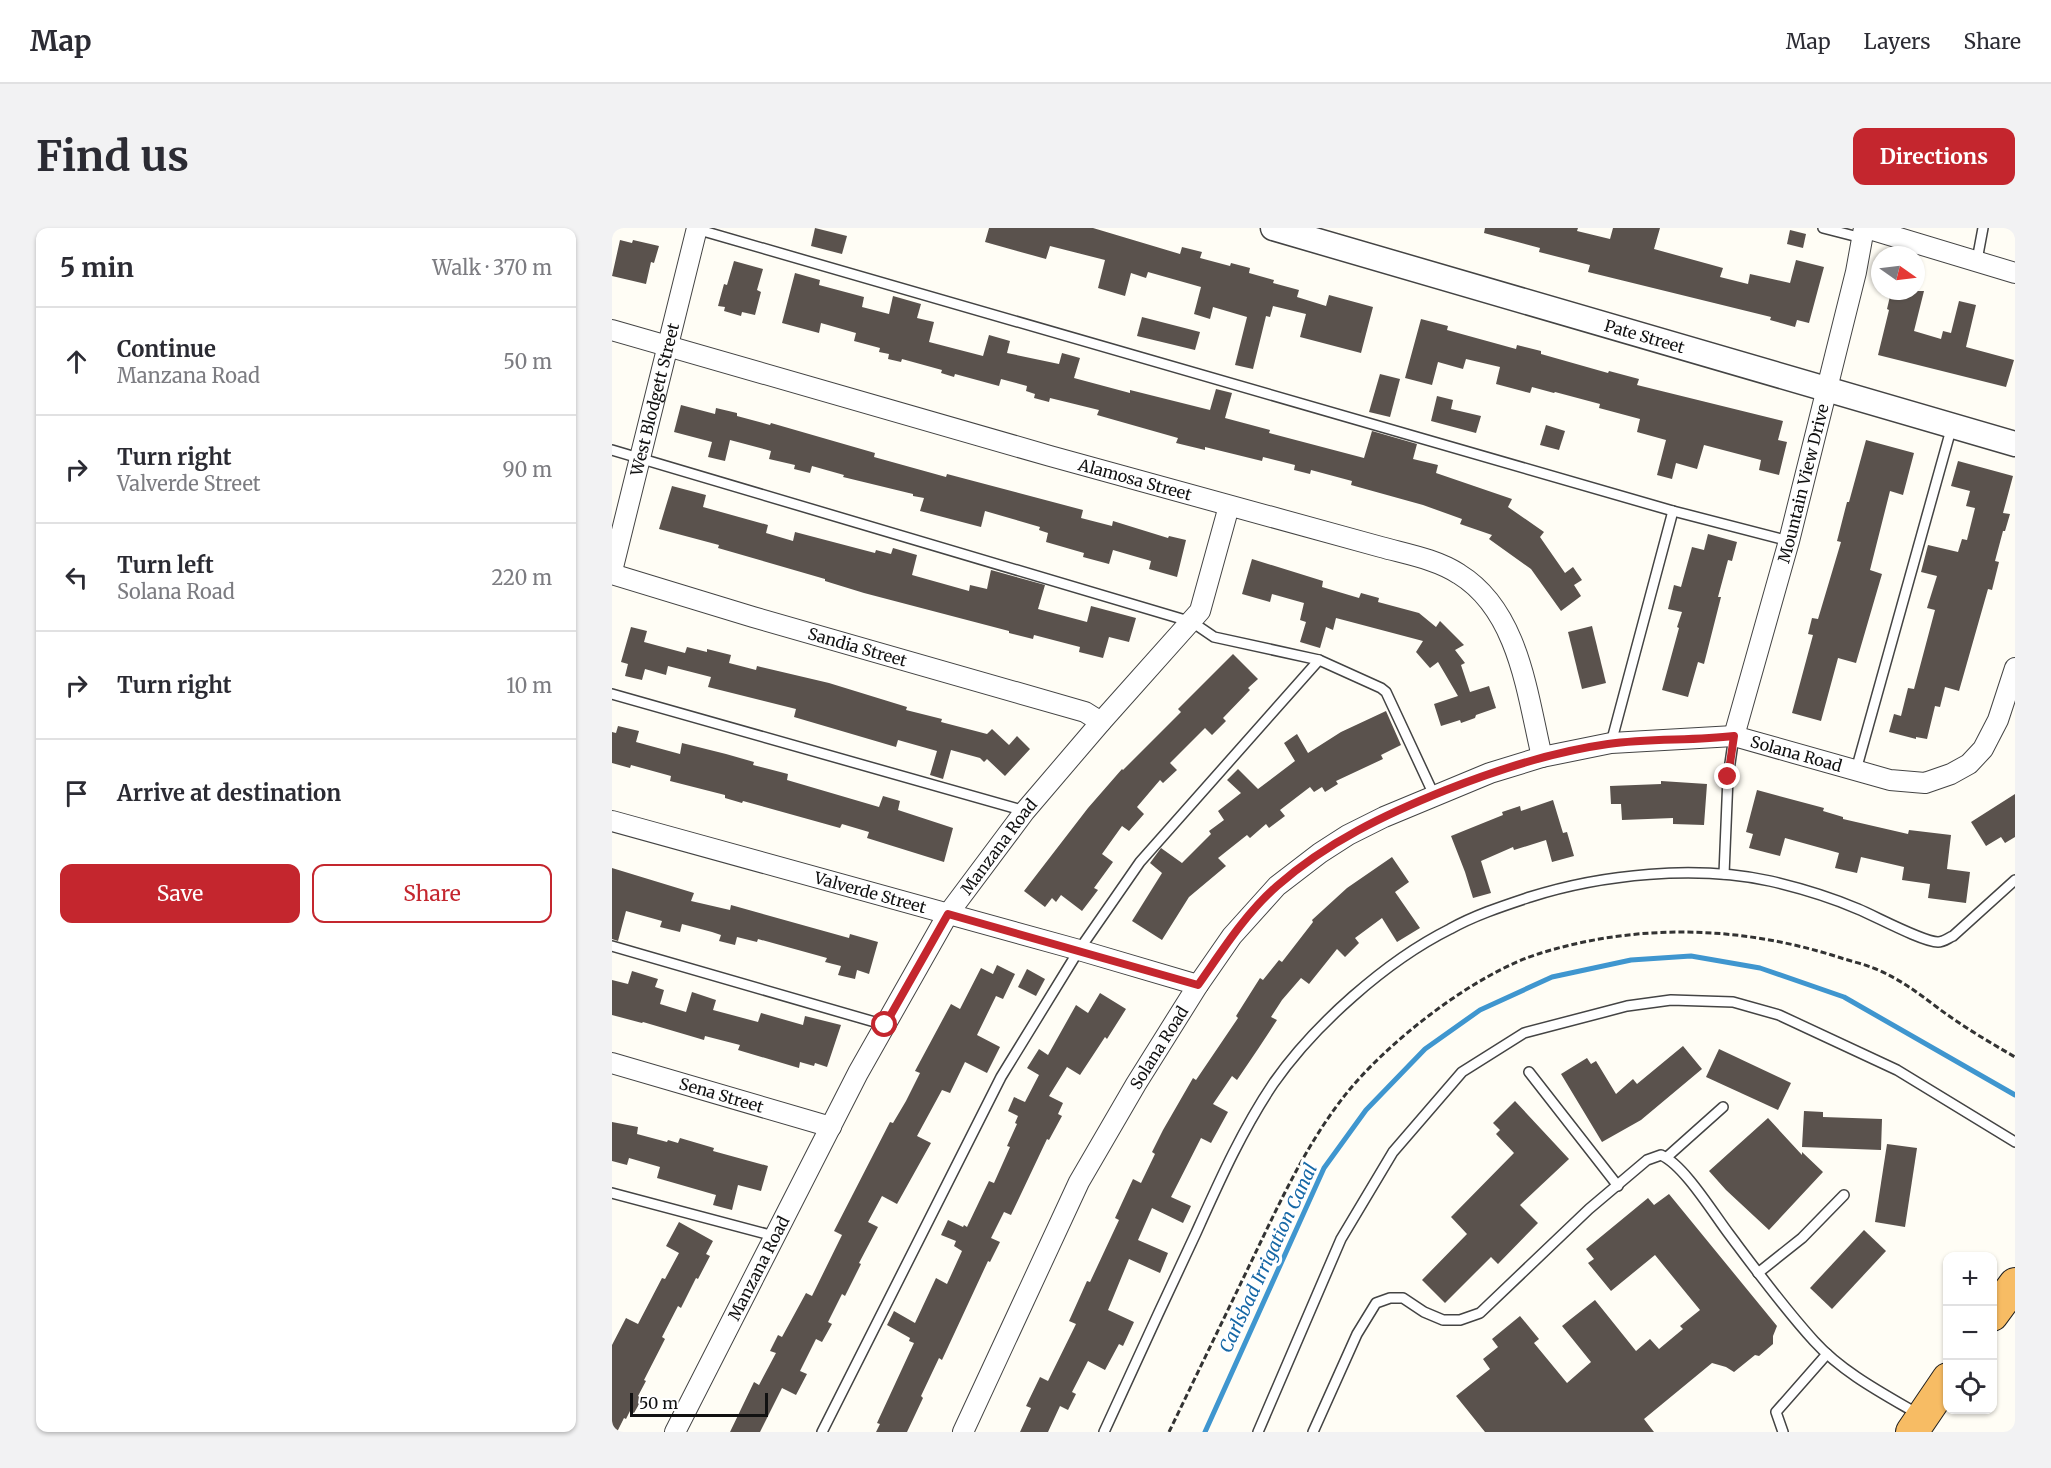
<!DOCTYPE html>
<html lang="en">
<head>
<meta charset="utf-8">
<style>
  :root { --surface:#fff; --page:#f2f2f3; --text:#2b2b33; --muted:#7c7c81; --line:#e1e1e2; --accent:#c4262e }
  body { margin:0; font-family:Merriweather,serif; background:var(--page); color:var(--text) }
  .controls { position:absolute; right:18px; bottom:18px; display:grid; overflow:hidden; border-radius:12px; box-shadow:0 2px 4px #0004 }
  .controls button { width:54px; height:54px; display:grid; place-items:center; padding:0; border:0; border-bottom:2px solid var(--line); background:var(--surface); color:var(--text); font:30px sans-serif }
  .compass { position:absolute; left:1259px; top:18px; width:54px; height:54px; border-radius:50%; background:var(--surface); box-shadow:0 2px 4px #0004; rotate:104deg }
  .scale { position:absolute; left:18px; bottom:15px; width:138px; box-sizing:border-box; padding-left:6px; border:3px solid #111; border-top:0; font-size:16px; line-height:21px; white-space:nowrap; color:#111; -webkit-text-stroke:4px #fff; paint-order:stroke }
  .stop { position:absolute; width:18px; height:18px; margin:-14px; border:4px solid #c4262e; border-radius:50%; background:#fff }
  .stop.end { background:#c4262e; border-color:#fff; box-shadow:0 2px 6px #0008 }
  .list { margin:0; padding:0; list-style:none }
  h2 { display:flex; justify-content:space-between; align-items:center; height:78px; margin:0; padding:0 24px; font-size:26px }
  h2 small { font-size:20px; font-weight:400; color:var(--muted) }
  .list li { display:grid; grid-template-columns:39px 1fr auto; gap:18px; align-items:center; box-sizing:border-box; height:108px; padding:0 24px; border-top:2px solid var(--line) }
  .list b { display:block; font-size:22px; white-space:nowrap }
  .list p { margin:0; font-size:20px; white-space:nowrap; color:var(--muted) }
  .list em { font-size:20px; font-style:normal; color:var(--muted) }
  .actions { display:flex; gap:12px; padding:18px 24px }
  .actions a { flex:1; padding:14px 0; border:2px solid var(--accent); border-radius:12px; text-align:center; font-size:21px; color:var(--accent) }
  .actions .main { background:var(--accent); color:#fff }
  .icon { flex:none; width:33px; height:33px; fill:none; stroke:currentColor; stroke-width:2; stroke-linecap:round; stroke-linejoin:round }
  .map { position:relative; flex:none; width:1403px; height:1204px; overflow:hidden; border-radius:12px }
  header { display:flex; align-items:center; gap:36px; box-sizing:border-box; height:84px; padding:0 30px; background:var(--surface); border-bottom:2px solid var(--line) }
  header strong { font-size:28px }
  nav { display:flex; gap:33px; margin-inline-start:auto; font-size:21px }
  .intro { display:flex; align-items:center; justify-content:space-between; box-sizing:border-box; height:144px; padding:0 36px }
  h1 { margin:0; font-size:42px }
  .button { padding:15px 27px; border-radius:12px; background:var(--accent); color:#fff; font-size:21px; font-weight:700 }
  main { display:flex; gap:36px; padding:0 36px }
  aside { flex:1; background:var(--surface); border-radius:12px; box-shadow:0 2px 4px #0004 }
  .map>svg:first-child { display:block }
  .lines { fill:none; stroke-linecap:round; stroke-linejoin:round }
  .stream { stroke:#3f96cf; stroke-width:5 }
  .building { fill:#5a524d }
  .service-casing { stroke:#444; stroke-width:12 }
  .minor-casing { stroke:#444; stroke-width:22 }
  .tertiary-casing { stroke:#444; stroke-width:27 }
  .trunk-casing { stroke:#222; stroke-width:34 }
  .path { stroke:#333; stroke-width:3; stroke-dasharray:6 3; stroke-linecap:butt }
  .service { stroke:#fff; stroke-width:9 }
  .minor { stroke:#fff; stroke-width:20 }
  .tertiary { stroke:#fff; stroke-width:24 }
  .trunk { stroke:#f7bc64; stroke-width:32 }
  .route { stroke:#c4262e; stroke-width:8 }
  .labels { text-anchor:middle; dominant-baseline:central; stroke-width:6; stroke-linejoin:round; paint-order:stroke }
  .street-label { font-size:16px; fill:#111; stroke:#fff }
  .water-label { font-size:18px; font-style:italic; fill:#1768a6; stroke:#fff }
</style>
</head>
<body>
<header>
<strong>Map</strong>
<nav><a>Map</a><a>Layers</a><a>Share</a></nav>
</header>
<div class="intro"><h1>Find us</h1><a class="button">Directions</a></div>
<main>
<aside>
<h2>5 min<small>Walk · 370 m</small></h2>
<ul class="list">
<li><svg class="icon" aria-label="ahead" viewBox="0 0 24 24"><path d="M12 20V5M6 11l6-6 6 6"/></svg><div><b>Continue</b><p>Manzana Road</p></div><em>50 m</em></li>
<li><svg class="icon" aria-label="right" viewBox="0 0 24 24"><path d="M7 20v-9h11M14 6l5 5-5 5"/></svg><div><b>Turn right</b><p>Valverde Street</p></div><em>90 m</em></li>
<li><svg class="icon" aria-label="left" viewBox="0 0 24 24"><path d="M17 20v-9H6M10 6l-5 5 5 5"/></svg><div><b>Turn left</b><p>Solana Road</p></div><em>220 m</em></li>
<li><svg class="icon" aria-label="right" viewBox="0 0 24 24"><path d="M7 20v-9h11M14 6l5 5-5 5"/></svg><div><b>Turn right</b></div><em>10 m</em></li>
<li><svg class="icon" aria-label="arrive" viewBox="0 0 24 24"><path d="M6 21V4h12l-3 4 3 4H6"/></svg><div><b>Arrive at destination</b></div></li>
</ul>
<div class="actions"><a class="main">Save</a><a>Share</a></div>
</aside>
<div class="map">
<svg width="1403" height="1204" viewBox="0 0 1403 1204">
  <rect width="100%" height="100%" fill="#fffdf5"/>
  <g class="lines">
    <polyline class="stream" points="593,1204 712,940 754,882 813,821 868,782 940,749 1019,732 1079,728 1148,740 1232,769 1403,867"/>
  </g>
  <g class="building">
    <polygon points="203,0 235,8 230,26 199,18"/>
    <polygon points="377,0 481,0 568,26 570,19 590,24 588,30 618,38 619,35 638,40 637,45 662,52 661,55 687,62 685,69 714,78 717,67 761,79 749,125 688,109 694,86 661,78 658,89 654,88 641,141 623,137 635,89 601,79 598,91 582,86 589,59 536,44 534,50 519,45 513,68 486,60 493,32 438,18 434,31 373,14"/>
    <polygon points="873,0 966,0 965,3 998,11 1001,0 1048,0 1042,21 1111,40 1108,49 1136,56 1138,46 1178,55 1184,32 1212,39 1197,95 1185,92 1183,99 1158,92 1159,89 976,44 978,37 927,24 928,20 872,5"/>
    <polygon points="1178,2 1194,6 1191,20 1175,16"/>
    <polygon points="8,12 20,15 21,12 47,18 42,35 39,34 34,56 0,48"/>
    <polygon points="122,33 151,41 145,62 149,64 143,87 130,84 129,88 112,83 113,79 106,78 112,56 115,57"/>
    <polygon points="183,45 208,52 207,57 252,69 250,79 277,86 281,68 309,76 305,90 322,94 317,114 371,128 377,107 398,113 395,125 447,136 450,125 468,130 462,150 518,165 518,162 598,182 604,161 620,165 613,190 658,202 657,205 752,230 760,203 805,216 801,231 826,237 824,245 900,271 896,279 932,304 928,309 953,345 961,339 970,352 962,357 969,368 949,383 919,341 877,311 880,307 848,296 850,291 811,277 739,257 740,253 699,242 698,246 682,242 683,237 651,229 650,233 593,219 593,222 564,215 566,210 485,187 487,182 438,170 437,174 422,170 423,166 414,163 415,158 389,151 387,158 343,146 342,149 329,145 330,142 290,131 289,134 276,131 277,126 267,124 268,120 242,113 244,105 209,95 207,105 170,95"/>
    <polygon points="1289,63 1312,63 1302,103 1329,111 1331,103 1339,105 1347,73 1364,77 1354,119 1402,132 1394,159 1266,127 1277,82 1275,81 1279,64 1288,66"/>
    <polygon points="530,89 588,104 583,122 525,108"/>
    <polygon points="809,91 836,98 835,102 904,121 905,117 929,123 929,126 996,145 997,143 1027,151 1025,157 1171,193 1166,212 1175,214 1167,247 1147,242 1149,232 1092,217 1085,241 1064,235 1060,251 1045,247 1054,212 1025,204 1028,191 987,180 988,176 943,164 942,165 920,159 918,165 884,156 888,139 854,131 851,141 826,134 820,157 793,150"/>
    <polygon points="768,146 788,151 778,189 757,184"/>
    <polygon points="825,168 841,172 839,181 869,188 864,205 819,193"/>
    <polygon points="69,177 103,186 104,180 125,185 125,188 158,197 159,195 263,225 262,229 334,249 335,246 471,282 469,290 500,298 501,293 556,310 557,308 574,312 565,349 537,341 539,333 501,322 497,336 471,329 472,325 434,314 436,305 427,302 428,299 373,283 369,299 308,283 312,270 301,268 301,266 231,249 232,247 200,238 198,245 182,241 183,237 157,231 159,223 118,212 113,233 96,229 100,214 62,204"/>
    <polygon points="934,197 953,203 947,222 928,217"/>
    <polygon points="1254,212 1302,225 1291,267 1278,263 1258,342 1270,346 1244,435 1226,430 1209,493 1180,485 1201,407 1196,406 1200,390 1206,391 1209,381 1229,314 1225,313 1235,274 1237,274"/>
    <polygon points="1346,233 1401,248 1391,285 1398,286 1393,303 1391,303 1383,333 1387,334 1380,362 1376,361 1347,463 1333,459 1328,479 1323,478 1315,511 1304,509 1304,511 1277,504 1282,486 1289,488 1296,460 1302,461 1323,382 1315,380 1325,348 1309,344 1316,317 1346,324 1350,311 1355,312 1363,280 1354,278 1358,263 1339,258"/>
    <polygon points="60,258 94,267 91,279 156,297 154,305 181,313 183,304 263,325 264,322 279,326 281,320 305,327 300,347 357,363 358,357 375,361 379,342 433,357 426,381 475,394 479,378 524,390 517,414 497,409 491,430 467,424 468,419 422,407 421,411 397,405 397,403 252,365 213,353 213,351 106,320 107,317 47,301"/>
    <polygon points="1096,306 1125,314 1120,333 1116,332 1106,369 1109,369 1092,436 1086,434 1076,469 1050,462 1067,400 1065,399 1070,384 1056,381 1062,357 1069,359 1080,319 1092,322"/>
    <polygon points="640,331 711,353 710,359 747,370 749,365 767,370 766,374 807,385 824,399 828,393 852,417 843,422 853,435 849,437 858,464 877,458 884,480 864,487 863,490 849,495 848,492 829,498 822,476 846,468 826,434 818,440 804,424 811,413 724,390 721,402 714,399 708,420 688,414 694,394 688,392 692,375 660,366 658,374 630,366"/>
    <polygon points="980,398 994,455 970,461 956,404"/>
    <polygon points="19,399 35,403 32,414 73,425 75,419 95,424 95,421 119,427 117,435 144,442 145,438 217,455 295,479 294,482 330,491 329,494 375,506 380,501 397,517 405,508 418,521 393,548 375,531 372,534 368,530 339,522 331,551 318,547 325,523 286,512 284,519 182,489 184,481 96,459 99,449 56,438 54,447 33,441 30,452 13,448 16,436 9,434"/>
    <polygon points="621,426 646,451 636,460 638,462 611,490 614,493 600,507 593,500 558,535 565,542 551,555 548,552 525,579 532,586 517,603 510,598 490,626 501,634 482,660 486,662 470,683 449,667 444,674 440,670 433,679 412,663 476,580 510,541 511,542 569,484 566,481"/>
    <polygon points="774,483 789,517 769,527 771,531 724,553 726,556 713,564 710,559 702,564 698,559 668,582 673,588 657,600 654,596 638,610 635,607 606,630 614,638 577,669 550,712 520,693 550,645 538,635 549,620 570,635 599,606 597,603 612,592 606,583 629,565 615,552 626,541 646,561 683,533 672,515 685,506 696,525 729,504"/>
    <polygon points="6,498 27,503 24,514 68,526 70,515 114,526 142,534 141,537 176,546 175,552 267,579 271,568 288,573 286,582 341,600 332,634 255,610 257,604 230,596 228,600 131,573 130,575 113,570 113,567 58,553 59,548 19,537 18,540 0,535 0,504 4,505"/>
    <polygon points="1049,553 1095,556 1092,597 1061,596 1061,590 1010,592 1009,576 999,576 998,558 1049,556"/>
    <polygon points="1145,562 1212,580 1211,583 1231,589 1231,591 1296,606 1297,602 1339,607 1335,641 1358,644 1354,675 1316,670 1318,656 1290,652 1292,639 1249,629 1245,645 1223,640 1227,625 1173,610 1168,628 1137,620 1141,606 1134,604"/>
    <polygon points="1403,566 1403,609 1393,615 1389,609 1374,618 1359,594"/>
    <polygon points="941,572 951,605 955,604 962,628 940,634 934,612 902,622 901,619 869,633 879,665 861,670 853,644 839,608 891,587 890,584 908,578 909,583"/>
    <polygon points="780,629 797,654 783,664 808,700 785,714 770,690 743,710 747,715 733,729 725,721 697,756 689,750 670,772 659,789 665,792 646,821 625,852 620,848 601,876 616,884 599,915 589,910 559,969 579,978 571,995 540,980 526,1012 556,1025 548,1045 517,1031 496,1082 522,1094 511,1118 507,1116 493,1142 476,1133 460,1164 464,1166 456,1182 448,1178 436,1204 408,1204 419,1180 414,1178 428,1149 436,1153 464,1096 457,1093 475,1053 478,1054 507,992 503,990 521,951 529,955 543,926 540,924 551,902 581,850 584,852 626,790 624,788 648,750 651,752 667,732 670,734 701,694 700,692 735,660"/>
    <polygon points="0,640 82,665 79,673 118,682 119,677 237,710 238,706 266,714 257,746 245,742 243,751 226,747 229,738 213,734 215,730 146,711 145,714 125,709 123,717 107,713 109,707 100,704 70,696 68,704 48,699 50,693 14,683 6,713 0,711"/>
    <polygon points="385,737 403,746 391,771 384,768 365,807 388,819 375,845 353,834 338,865 330,862 305,908 319,915 285,976 270,968 256,994 266,999 247,1035 249,1036 233,1068 230,1066 216,1094 220,1096 210,1114 204,1111 188,1143 195,1146 184,1167 170,1160 148,1204 118,1204 142,1154 147,1157 164,1125 158,1123 166,1107 170,1109 194,1065 200,1068 230,1007 222,1003 278,894 281,895 294,873 308,845 303,843 339,776 348,781 369,740 381,746"/>
    <polygon points="415,741 433,751 424,768 406,759"/>
    <polygon points="20,743 46,751 43,759 52,762 48,776 74,784 80,764 104,772 101,782 146,794 149,785 191,797 193,788 229,797 215,839 203,835 202,838 188,834 187,840 126,822 128,817 93,808 92,812 31,794 30,795 0,787 0,752 16,756"/>
    <polygon points="488,765 514,781 495,811 493,809 468,847 455,839 437,868 451,875 446,886 450,888 437,912 435,911 399,987 392,984 379,1010 388,1014 378,1034 376,1033 330,1132 327,1130 309,1168 311,1170 295,1204 264,1204 268,1196 265,1195 302,1115 297,1113 298,1110 275,1097 282,1083 303,1095 324,1050 335,1056 350,1023 342,1018 344,1013 329,1007 336,992 351,999 352,997 355,999 377,953 382,955 398,919 395,918 405,896 403,895 406,888 396,883 402,869 413,874 427,847 415,840 427,821 436,827 464,777 476,785"/>
    <polygon points="1071,818 1090,841 1029,892 990,914 949,846 975,830 979,836 984,833 1004,866 1021,851 1025,856"/>
    <polygon points="1107,821 1179,855 1166,882 1094,849"/>
    <polygon points="903,873 957,931 908,977 926,995 886,1036 879,1029 833,1075 810,1052 855,1006 839,989 902,925 884,906 888,902 881,895"/>
    <polygon points="1192,883 1211,884 1211,889 1270,891 1269,922 1190,919"/>
    <polygon points="1156,890 1190,927 1190,924 1211,944 1157,1002 1114,962 1097,943"/>
    <polygon points="0,894 26,899 25,906 55,914 56,912 66,915 68,910 102,920 101,923 156,938 149,963 126,957 120,982 101,977 104,967 45,950 48,939 17,930 15,937 0,933"/>
    <polygon points="1275,916 1305,920 1293,999 1263,994"/>
    <polygon points="1057,966 1165,1098 1161,1108 1161,1116 1147,1128 1143,1127 1122,1144 1114,1139 1100,1135 1032,1191 1042,1204 873,1204 844,1168 878,1141 871,1131 886,1119 880,1111 908,1088 927,1111 922,1115 955,1155 979,1134 950,1098 983,1072 1024,1123 1038,1111 1047,1121 1071,1101 1068,1098 1088,1082 1043,1027 999,1063 976,1035 982,1031 974,1021 1036,970 1042,977"/>
    <polygon points="67,994 101,1013 94,1026 98,1028 86,1051 84,1050 69,1080 66,1078 50,1109 53,1111 32,1152 34,1153 26,1168 30,1171 22,1185 18,1183 14,1191 12,1190 5,1204 0,1204 0,1117 14,1090 26,1096 50,1050 53,1051 67,1025 54,1018"/>
    <polygon points="1252,1002 1274,1023 1220,1081 1198,1060"/>
  </g>
  <g class="lines">
    <defs>
      <g id="service">
        <polyline points="1211,0 1250,10"/>
        <polyline points="84,1 1061,283 1177,313"/>
        <polyline points="1365,32 1371,0"/>
        <polyline points="0,222 580,394 602,409 707,432 769,460 774,464 822,567"/>
        <polyline points="0,466 413,583"/>
        <polyline points="999,515 1061,283"/>
        <polyline points="1244,542 1340,198"/>
        <polyline points="1112,646 1116,549 1122,508"/>
        <polyline points="0,718 273,797"/>
        <polyline points="917,844 1006,958"/>
        <polyline points="1055,929 1111,879"/>
        <polyline points="0,965 162,1008"/>
        <polyline points="1146,1045 1190,1010 1232,967"/>
        <polyline points="210,1204 389,849 467,722 528,634 707,432"/>
        <path d="M492 1204C522 1138 553 1071 584 1005 607 954 630 902 661 856 702 797 774 733 838 701 863 687 891 678 918 669 991 646 1083 637 1158 653 1188 660 1218 669 1246 681 1263 688 1311 714 1326 714 1332 714 1336 710 1341 708L1403 652"/>
        <polyline points="646,1204 729,1011 781,924 850,844 912,805 1015,778 1059,772 1121,774 1167,787 1285,842 1403,914"/>
        <path d="M701 1204 745 1106 764 1075 778 1070H791L812 1084 831 1092H848L868 1085 977 981 1035 932 1049 927C1072 937 1101 985 1117 1006 1144 1042 1171 1079 1202 1113 1230 1144 1270 1165 1306 1186"/>
        <polyline points="1171,1204 1164,1184 1215,1126"/>
      </g>
      <g id="minor">
        <polyline points="1254,0 1403,45"/>
        <path id="s1" d="M0 102 438 228 769 319C794 326 824 331 847 346 907 383 915 466 930 529"/>
        <path id="s2" d="M0 343 85 0"/>
        <path id="s3" d="M0 346 141 389 473 484 489 494"/>
        <path id="s4" d="M1122 508 1177 313 1244 44 1252 0"/>
        <path id="s5" d="M0 593 467 722 586 757"/>
        <path id="s6" d="M0 835 219 899"/>
        <path id="s7" d="M63 1204 246 845 336 686 413 583 489 494 588 383 617 278"/>
        <path id="s8" d="M351 1204 467 954 524 856 586 757 620 708 665 658 708 625 736 607 772 589 878 545 930 529 999 515 1122 508 1278 552 1313 555 1339 546 1357 536 1371 521 1386 492 1403 440"/>
      </g>
      <g id="tertiary">
        <path id="s9" d="M661 0 1403 216"/>
      </g>
      <g id="trunk">
        <polyline points="1380,1087 1403,1056"/>
        <polyline points="1300,1204 1336,1151"/>
      </g>
    </defs>
    <use href="#service" class="service-casing"/>
    <use href="#minor" class="minor-casing"/>
    <use href="#tertiary" class="tertiary-casing"/>
    <use href="#trunk" class="trunk-casing"/>
    <path class="path" d="M557 1204C585 1146 613 1088 641 1030 667 976 693 919 730 871 772 816 863 745 929 725 1027 695 1129 698 1226 729 1238 733 1252 736 1264 741 1289 752 1305 764 1326 780 1350 798 1377 814 1403 829"/>
    <use href="#service" class="service"/>
    <use href="#minor" class="minor"/>
    <use href="#tertiary" class="tertiary"/>
    <use href="#trunk" class="trunk"/>
  </g>
  <g class="lines">
    <path class="route" d="M273 797 336 686 586 757C610 723 633 686 665 658 715 614 774 586 834 562 887 541 939 524 996 516 1038 510 1080 513 1122 508L1116 549"/>
  </g>
  <g class="labels">
    <g class="street-label">
      <text stroke="none"><textPath href="#s9" startOffset="387">Pate Street</textPath></text>
      <text stroke="none"><textPath href="#s2" startOffset="177">West Blodgett Street</textPath></text>
      <text stroke="none"><textPath href="#s1" startOffset="544">Alamosa Street</textPath></text>
      <text stroke="none"><textPath href="#s4" startOffset="262">Mountain View Drive</textPath></text>
      <text stroke="none"><textPath href="#s3" startOffset="256">Sandia Street</textPath></text>
      <text stroke="none"><textPath href="#s8" startOffset="1188">Solana Road</textPath></text>
      <text stroke="none"><textPath href="#s7" startOffset="670">Manzana Road</textPath></text>
      <text stroke="none"><textPath href="#s5" startOffset="268">Valverde Street</textPath></text>
      <text stroke="none"><textPath href="#s8" startOffset="432">Solana Road</textPath></text>
      <text stroke="none"><textPath href="#s6" startOffset="114">Sena Street</textPath></text>
      <text stroke="none"><textPath href="#s7" startOffset="184">Manzana Road</textPath></text>
    </g>
    <g class="water-label">
      <text transform="translate(656 1030) rotate(-65)">Carlsbad Irrigation Canal</text>
    </g>
  </g>
</svg>
<div class="controls">
<button>+</button>
<button>−</button>
<button><svg class="icon" aria-label="locate" viewBox="0 0 24 24"><circle cx="12" cy="12" r="6"/><path d="M12 2v4M12 18v4M2 12h4M18 12h4"/></svg></button>
</div>
<svg class="compass" viewBox="-18 -18 36 36"><path d="M0-13l5 13h-10z" fill="#e53935"/><path d="M0 13l5-13h-10z" fill="#7c7c81"/></svg>
<div class="scale">50 m</div>
<div class="stop" style="left:273px;top:797px"></div>
<div class="stop end" style="left:1116px;top:549px"></div>
</div>
</main>
</body>
</html>
